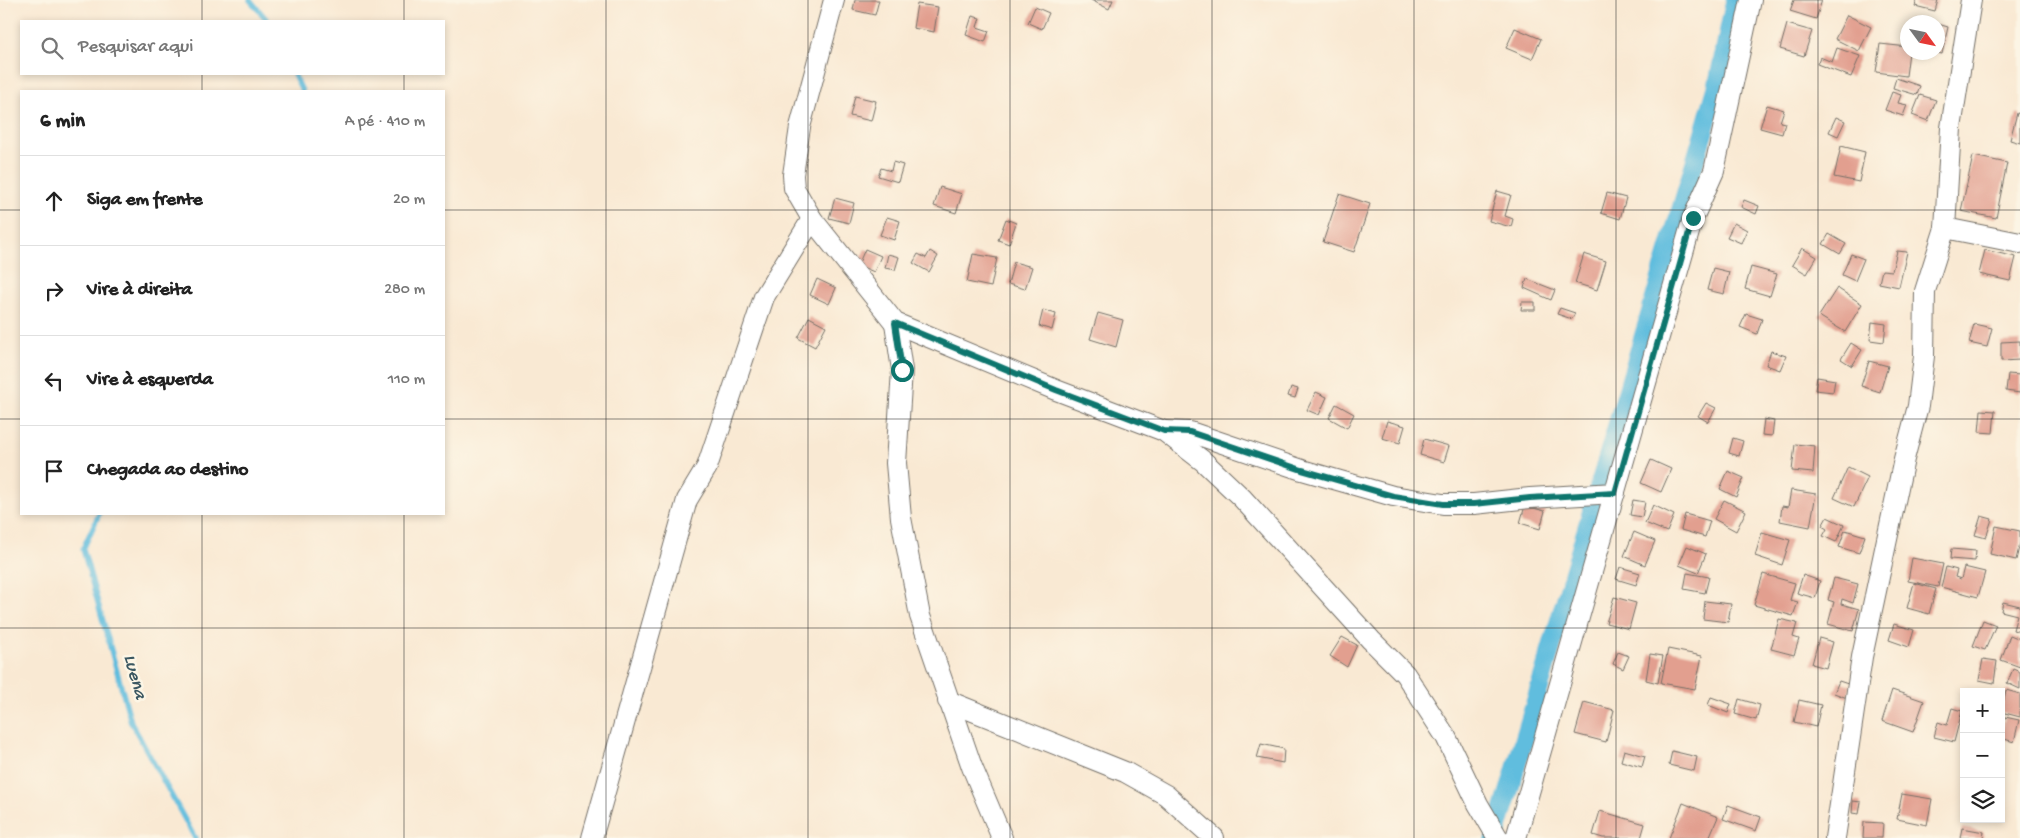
<!DOCTYPE html>
<html lang="pt">
<head>
<meta charset="utf-8">
<style>
  :root { --surface:#fff; --page:#f6f6f6; --text:#222; --muted:#767676; --line:#e0e0e0 }
  body { margin:0; font-family:"Gochi Hand",sans-serif; background:var(--page); color:var(--text) }
  .controls { position:absolute; right:15px; bottom:15px; display:grid; overflow:hidden; border-radius:0px; box-shadow:0 2px 8px #0003 }
  .controls button { width:45px; height:45px; display:grid; place-items:center; padding:0; border:0; border-bottom:1px solid var(--line); background:var(--surface); color:var(--text); font:25px sans-serif }
  .compass { position:absolute; left:1900px; top:15px; width:45px; height:45px; border-radius:50%; background:var(--surface); box-shadow:0 2px 8px #0003; rotate:123deg }
  .stop { position:absolute; width:15px; height:15px; margin:-11px; border:4px solid #0f766e; border-radius:50%; background:#fff }
  .stop.end { background:#0f766e; border-color:#fff; box-shadow:0 1px 5px #0008 }
  .list { margin:0; padding:0; list-style:none }
  h2 { display:flex; justify-content:space-between; align-items:center; height:65px; margin:0; padding:0 20px; font-size:21px }
  h2 small { font-size:16px; font-weight:400; color:var(--muted) }
  .list li { display:grid; grid-template-columns:32px 1fr auto; gap:15px; align-items:center; box-sizing:border-box; height:90px; padding:0 20px; border-top:1px solid var(--line) }
  .list b { display:block; font-size:19px; white-space:nowrap }
  .list em { font-size:16px; font-style:normal; color:var(--muted) }
  .icon { flex:none; width:28px; height:28px; fill:none; stroke:currentColor; stroke-width:2; stroke-linecap:round; stroke-linejoin:round }
  .map { position:relative; flex:none; width:2020px; height:838px; overflow:hidden }
  .search { position:absolute; background:var(--surface); box-shadow:0 2px 8px #0003; left:20px; top:20px; width:425px; height:55px; display:flex; align-items:center; gap:12px; box-sizing:border-box; padding:0 18px; border-radius:0px; color:var(--muted); font-size:19px }
  .panel { position:absolute; background:var(--surface); box-shadow:0 2px 8px #0003; left:20px; top:90px; width:425px; height:425px; border-radius:0px }
  .map>svg:first-child { display:block }
  .lines { fill:none; stroke-linecap:round; stroke-linejoin:round }
  .stream { stroke:#60bdde; stroke-width:5.5 }
  .canal { stroke:#60bdde; stroke-width:19 }
  .building { fill:#e29f8f }
  .minor-casing { stroke:#736e66; stroke-width:22 }
  .minor { stroke:#fff; stroke-width:20 }
  .route { stroke:#0f766e; stroke-width:6 }
  .grid { fill:none; stroke:#2b2b2b; stroke-width:1; stroke-opacity:0.55 }
  .labels { text-anchor:middle; dominant-baseline:central; stroke-width:5; stroke-linejoin:round; paint-order:stroke }
  .water-label { font-size:19px; font-style:italic; fill:#3b5761; stroke:#fcf5e5 }
</style>
</head>
<body>
<div class="map">
<svg width="2020" height="838" viewBox="0 0 2020 838">
  <rect width="100%" height="100%" fill="#fcf5e5"/>
  <filter id="ink" filterUnits="userSpaceOnUse"><feTurbulence type="fractalNoise" baseFrequency=".02" numOctaves="2"/><feDisplacementMap in="SourceGraphic" scale="10" xChannelSelector="R" yChannelSelector="G"/><feConvolveMatrix kernelMatrix="1 2 1 2 8 2 1 2 1" color-interpolation-filters="sRGB"/></filter>
  <filter id="wash" filterUnits="userSpaceOnUse"><feTurbulence type="fractalNoise" baseFrequency=".0096" numOctaves="4" result="noise"/><feDisplacementMap in="SourceGraphic" scale="20" xChannelSelector="R" yChannelSelector="G"/><feGaussianBlur stdDeviation="1.12" result="paint"/><feColorMatrix in="noise" values="0 0 0 0 0 0 0 0 0 0 0 0 0 0 0 0 0 1.4 0 .05"/><feComposite in="paint" operator="in"/></filter>
  <g filter="url(#wash)">
    <rect width="100%" height="100%" fill="#f9e9d3"/>
    <g class="lines">
      <g class="stream">
        <polyline points="250,0 268,21"/>
        <polyline points="294,74 302,91"/>
        <polyline points="99,514 83,549 131,722 195,838"/>
      </g>
      <polyline class="canal" points="1495,838 1717,87 1735,0"/>
    </g>
    <g id="blocks">
      <g class="building">
        <polygon points="855,0 879,0 875,15 853,10"/>
        <polygon points="1091,0 1113,0 1109,9"/>
        <polygon points="1794,0 1822,0 1816,19 1790,11"/>
        <polygon points="1917,0 1938,0 1935,11 1915,6"/>
        <polygon points="917,4 938,7 934,32 913,28"/>
        <polygon points="1035,7 1049,13 1042,29 1028,23"/>
        <polygon points="1847,15 1871,27 1859,51 1835,39"/>
        <polygon points="972,16 980,18 977,27 989,31 985,42 966,35"/>
        <polygon points="1787,24 1812,31 1804,56 1780,49"/>
        <polygon points="1938,24 1948,27 1942,54 1938,53"/>
        <polygon points="1515,28 1541,39 1532,59 1506,48"/>
        <polygon points="1880,44 1908,47 1908,52 1909,52 1906,76 1876,72"/>
        <polygon points="1837,48 1860,56 1851,77 1817,64 1820,57 1832,62"/>
        <polygon points="1896,78 1920,86 1917,95 1893,88"/>
        <polygon points="1892,92 1901,95 1898,103 1907,105 1903,116 1885,110"/>
        <polygon points="1920,95 1936,100 1928,121 1912,115"/>
        <polygon points="855,96 876,101 871,121 850,116"/>
        <polygon points="1767,105 1784,110 1780,122 1785,123 1782,134 1760,128"/>
        <polygon points="2017,113 2020,114 2020,143 2010,140"/>
        <polygon points="1836,117 1845,121 1838,136 1829,132"/>
        <polygon points="1841,146 1865,152 1859,182 1834,177"/>
        <polygon points="1973,156 2007,163 1996,218 1961,211"/>
        <polygon points="893,162 903,165 898,182 878,176 881,168 891,171"/>
        <polygon points="940,187 962,194 956,213 934,206"/>
        <polygon points="1497,191 1511,195 1505,216 1513,219 1511,227 1489,221"/>
        <polygon points="1607,193 1626,198 1620,219 1601,213"/>
        <polygon points="1339,194 1370,204 1354,252 1323,242"/>
        <polygon points="835,198 854,203 849,223 829,218"/>
        <polygon points="1744,200 1759,206 1756,214 1741,207"/>
        <polygon points="887,217 900,221 894,240 880,235"/>
        <polygon points="1006,219 1016,223 1009,244 998,240"/>
        <polygon points="1734,223 1747,230 1741,243 1727,237"/>
        <polygon points="1829,234 1846,244 1840,254 1823,244"/>
        <polygon points="1802,248 1817,257 1807,274 1792,265"/>
        <polygon points="865,249 881,256 874,272 858,265"/>
        <polygon points="1985,250 2016,257 2010,281 1979,274"/>
        <polygon points="930,251 938,256 929,272 913,263 918,254 926,258"/>
        <polygon points="1897,251 1907,252 1899,287 1879,283 1882,270 1892,271"/>
        <polygon points="888,254 899,257 895,270 885,268"/>
        <polygon points="973,254 997,258 991,287 967,282"/>
        <polygon points="1584,254 1606,261 1597,290 1575,283"/>
        <polygon points="1851,254 1864,259 1855,281 1842,275"/>
        <polygon points="1014,262 1032,267 1025,289 1008,284"/>
        <polygon points="1751,267 1777,274 1770,296 1745,289"/>
        <polygon points="1713,268 1729,272 1724,294 1707,290"/>
        <polygon points="817,279 836,288 829,304 810,295"/>
        <polygon points="1527,279 1555,290 1551,300 1524,288"/>
        <polygon points="1837,288 1862,304 1845,332 1819,316"/>
        <polygon points="1522,302 1535,302 1535,310 1521,310"/>
        <polygon points="1560,308 1575,313 1572,319 1557,314"/>
        <polygon points="1043,310 1056,314 1052,330 1039,326"/>
        <polygon points="1098,313 1123,320 1116,347 1090,339"/>
        <polygon points="1746,314 1762,319 1757,334 1740,327"/>
        <polygon points="809,317 826,326 815,347 798,338"/>
        <polygon points="1872,322 1886,324 1884,342 1870,340"/>
        <polygon points="1974,324 1992,328 1987,347 1969,343"/>
        <polygon points="2020,341 2020,360 2001,361 2001,342"/>
        <polygon points="1851,343 1862,350 1852,366 1841,359"/>
        <polygon points="1771,351 1786,356 1780,370 1766,365"/>
        <polygon points="1869,361 1888,366 1880,392 1861,386"/>
        <polygon points="2008,374 2020,375 2020,393 2006,391"/>
        <polygon points="1817,377 1835,380 1833,392 1815,390"/>
        <polygon points="1291,387 1298,389 1295,398 1288,396"/>
        <polygon points="1316,392 1327,397 1319,415 1307,410"/>
        <polygon points="1706,403 1716,408 1708,422 1698,416"/>
        <polygon points="1336,404 1354,414 1347,428 1329,418"/>
        <polygon points="1981,410 1995,411 1993,433 1979,432"/>
        <polygon points="1764,419 1774,421 1772,436 1762,435"/>
        <polygon points="1387,421 1405,426 1400,443 1382,438"/>
        <polygon points="1733,438 1743,441 1739,456 1729,453"/>
        <polygon points="1424,439 1449,446 1444,462 1420,455"/>
        <polygon points="1795,444 1815,446 1813,473 1792,471"/>
        <polygon points="1651,460 1671,469 1661,492 1641,483"/>
        <polygon points="1848,467 1868,477 1854,507 1834,498"/>
        <polygon points="1728,471 1744,478 1736,497 1720,489"/>
        <polygon points="1791,490 1816,494 1810,527 1780,521 1782,506 1788,507"/>
        <polygon points="1633,500 1645,502 1642,517 1630,515"/>
        <polygon points="1724,500 1746,511 1736,531 1714,519"/>
        <polygon points="1653,505 1674,515 1667,532 1645,523"/>
        <polygon points="1525,506 1545,511 1540,529 1520,523"/>
        <polygon points="1685,514 1710,521 1705,537 1681,530"/>
        <polygon points="1981,516 1992,519 1986,538 1975,535"/>
        <polygon points="1827,517 1844,525 1836,542 1823,536 1827,529 1822,526"/>
        <polygon points="1996,526 2020,531 2020,543 2016,560 1990,554"/>
        <polygon points="1845,530 1865,536 1859,553 1839,547"/>
        <polygon points="1634,532 1655,541 1645,565 1624,556"/>
        <polygon points="1762,532 1790,540 1782,565 1755,556"/>
        <polygon points="1687,546 1706,554 1698,573 1679,565"/>
        <polygon points="1951,549 1976,551 1975,561 1950,559"/>
        <polygon points="1912,558 1943,564 1938,587 1908,581"/>
        <polygon points="1620,567 1640,573 1636,585 1616,579"/>
        <polygon points="1946,567 1957,570 1955,577 1961,579 1964,567 1985,572 1978,597 1941,587"/>
        <polygon points="1687,573 1709,577 1705,593 1684,589"/>
        <polygon points="1763,574 1795,583 1790,600 1798,602 1793,616 1754,605"/>
        <polygon points="1803,575 1820,581 1815,598 1797,593"/>
        <polygon points="1834,578 1858,584 1853,603 1842,599 1841,604 1859,609 1853,631 1828,624 1834,602 1828,600"/>
        <polygon points="1914,583 1936,589 1929,614 1907,608"/>
        <polygon points="1614,597 1636,603 1629,629 1606,623"/>
        <polygon points="1705,601 1731,604 1728,622 1703,619"/>
        <polygon points="2003,602 2020,606 2020,632 2013,630 2017,615 2001,611"/>
        <polygon points="1779,619 1797,623 1793,637 1799,639 1794,655 1771,649"/>
        <polygon points="1983,620 1996,625 1985,650 1973,646"/>
        <polygon points="1894,624 1914,630 1909,647 1889,640"/>
        <polygon points="2010,635 2020,639 2020,667 2001,660"/>
        <polygon points="1342,637 1357,645 1347,667 1330,656"/>
        <polygon points="1819,638 1833,642 1826,668 1812,664"/>
        <polygon points="1668,649 1702,656 1695,689 1661,683"/>
        <polygon points="1618,652 1629,656 1623,669 1613,664"/>
        <polygon points="1650,654 1663,656 1658,683 1646,680"/>
        <polygon points="1983,659 1997,661 1994,683 1979,680"/>
        <polygon points="2013,669 2020,672 2020,689 2007,683"/>
        <polygon points="1839,681 1851,685 1847,698 1834,693"/>
        <polygon points="1892,690 1924,701 1913,732 1882,721"/>
        <polygon points="2006,690 2020,694 2020,717 2001,712"/>
        <polygon points="1711,697 1731,704 1728,713 1708,705"/>
        <polygon points="1739,699 1760,705 1756,720 1735,714"/>
        <polygon points="1799,700 1821,705 1816,727 1794,722"/>
        <polygon points="1584,702 1614,710 1606,742 1575,734"/>
        <polygon points="1952,708 1962,711 1954,742 1934,737 1938,722 1947,725"/>
        <polygon points="2005,717 2019,720 2014,742 2001,738"/>
        <polygon points="1261,744 1284,749 1283,763 1257,758"/>
        <polygon points="1624,750 1645,756 1642,767 1621,761"/>
        <polygon points="1672,751 1697,757 1694,771 1669,765"/>
        <polygon points="1902,794 1932,799 1927,825 1897,819"/>
        <polygon points="1853,801 1861,802 1859,814 1852,813"/>
        <polygon points="1683,803 1718,817 1709,838 1669,838"/>
        <polygon points="1728,805 1761,817 1756,831 1723,819"/>
        <polygon points="1600,811 1645,824 1641,838 1603,838 1593,835"/>
        <polygon points="1864,822 1883,823 1882,838 1863,838"/>
        <polygon points="1962,828 1984,832 1983,838 1960,838"/>
      </g>
    </g>
  </g>
  <g filter="url(#ink)">
    <use href="#blocks" fill-opacity="0" stroke="#736e66" stroke-width="1"/>
    <g class="lines">
      <defs>
        <g id="minor">
          <polyline points="834,0 800,127 793,175 794,188 812,219 895,323 1056,390 1164,431 1203,461 1242,498 1371,640 1405,674 1446,737 1478,804 1498,838"/>
          <polyline points="1945,228 2020,243"/>
          <polyline points="895,323 902,370 896,463 901,518 920,616 972,767 1002,838"/>
          <polyline points="1164,431 1190,432 1302,470 1393,496 1443,504 1474,504 1530,498 1615,493"/>
          <polyline points="948,701 1125,772 1166,795 1214,838"/>
          <polyline points="592,838 687,500 707,467 764,297 812,219"/>
          <polyline points="1516,838 1693,218 1714,171 1751,0"/>
          <polyline points="1835,838 1862,657 1904,459 1918,406 1924,356 1925,291 1945,228 1951,128 1971,0"/>
        </g>
      </defs>
      <use href="#minor" class="minor-casing"/>
      <use href="#minor" class="minor"/>
    </g>
  </g>
  <g class="lines" filter="url(#ink)">
    <polyline class="route" points="902,370 895,323 1056,390 1164,431 1190,432 1302,470 1393,496 1443,504 1474,504 1530,498 1615,493 1693,218"/>
  </g>
  <path class="grid" d="M202 0V21M404 0V21M606 0V838M808 0V838M1010 0V838M1212 0V838M1414 0V838M1616 0V838M1818 0V838M202 74V91M404 74V91M0 210H21M444 210H2020M0 419H21M444 419H2020M202 514V838M404 514V838M0 628H2020"/>
  <g class="labels">
    <g class="water-label">
      <text transform="translate(134 677) rotate(75)">Luena</text>
    </g>
  </g>
</svg>
<div class="controls">
<button>+</button>
<button>−</button>
<button><svg class="icon" aria-label="layers" viewBox="0 0 24 24"><path d="M12 4l9 5-9 5-9-5zM3 14l9 5 9-5"/></svg></button>
</div>
<svg class="compass" viewBox="-18 -18 36 36"><path d="M0-13l5 13h-10z" fill="#e53935"/><path d="M0 13l5-13h-10z" fill="#767676"/></svg>
<div class="stop" style="left:902px;top:370px"></div>
<div class="stop end" style="left:1693px;top:218px"></div>
<div class="search"><svg class="icon" aria-label="search" viewBox="0 0 24 24"><circle cx="10" cy="10" r="6"/><path d="M15 15l6 6"/></svg>Pesquisar aqui</div>
<section class="panel">
<h2>6 min<small>A pé · 410 m</small></h2>
<ul class="list">
<li><svg class="icon" aria-label="ahead" viewBox="0 0 24 24"><path d="M12 20V5M6 11l6-6 6 6"/></svg><div><b>Siga em frente</b></div><em>20 m</em></li>
<li><svg class="icon" aria-label="right" viewBox="0 0 24 24"><path d="M7 20v-9h11M14 6l5 5-5 5"/></svg><div><b>Vire à direita</b></div><em>280 m</em></li>
<li><svg class="icon" aria-label="left" viewBox="0 0 24 24"><path d="M17 20v-9H6M10 6l-5 5 5 5"/></svg><div><b>Vire à esquerda</b></div><em>110 m</em></li>
<li><svg class="icon" aria-label="arrive" viewBox="0 0 24 24"><path d="M6 21V4h12l-3 4 3 4H6"/></svg><div><b>Chegada ao destino</b></div></li>
</ul>
</section>
</div>
</body>
</html>
